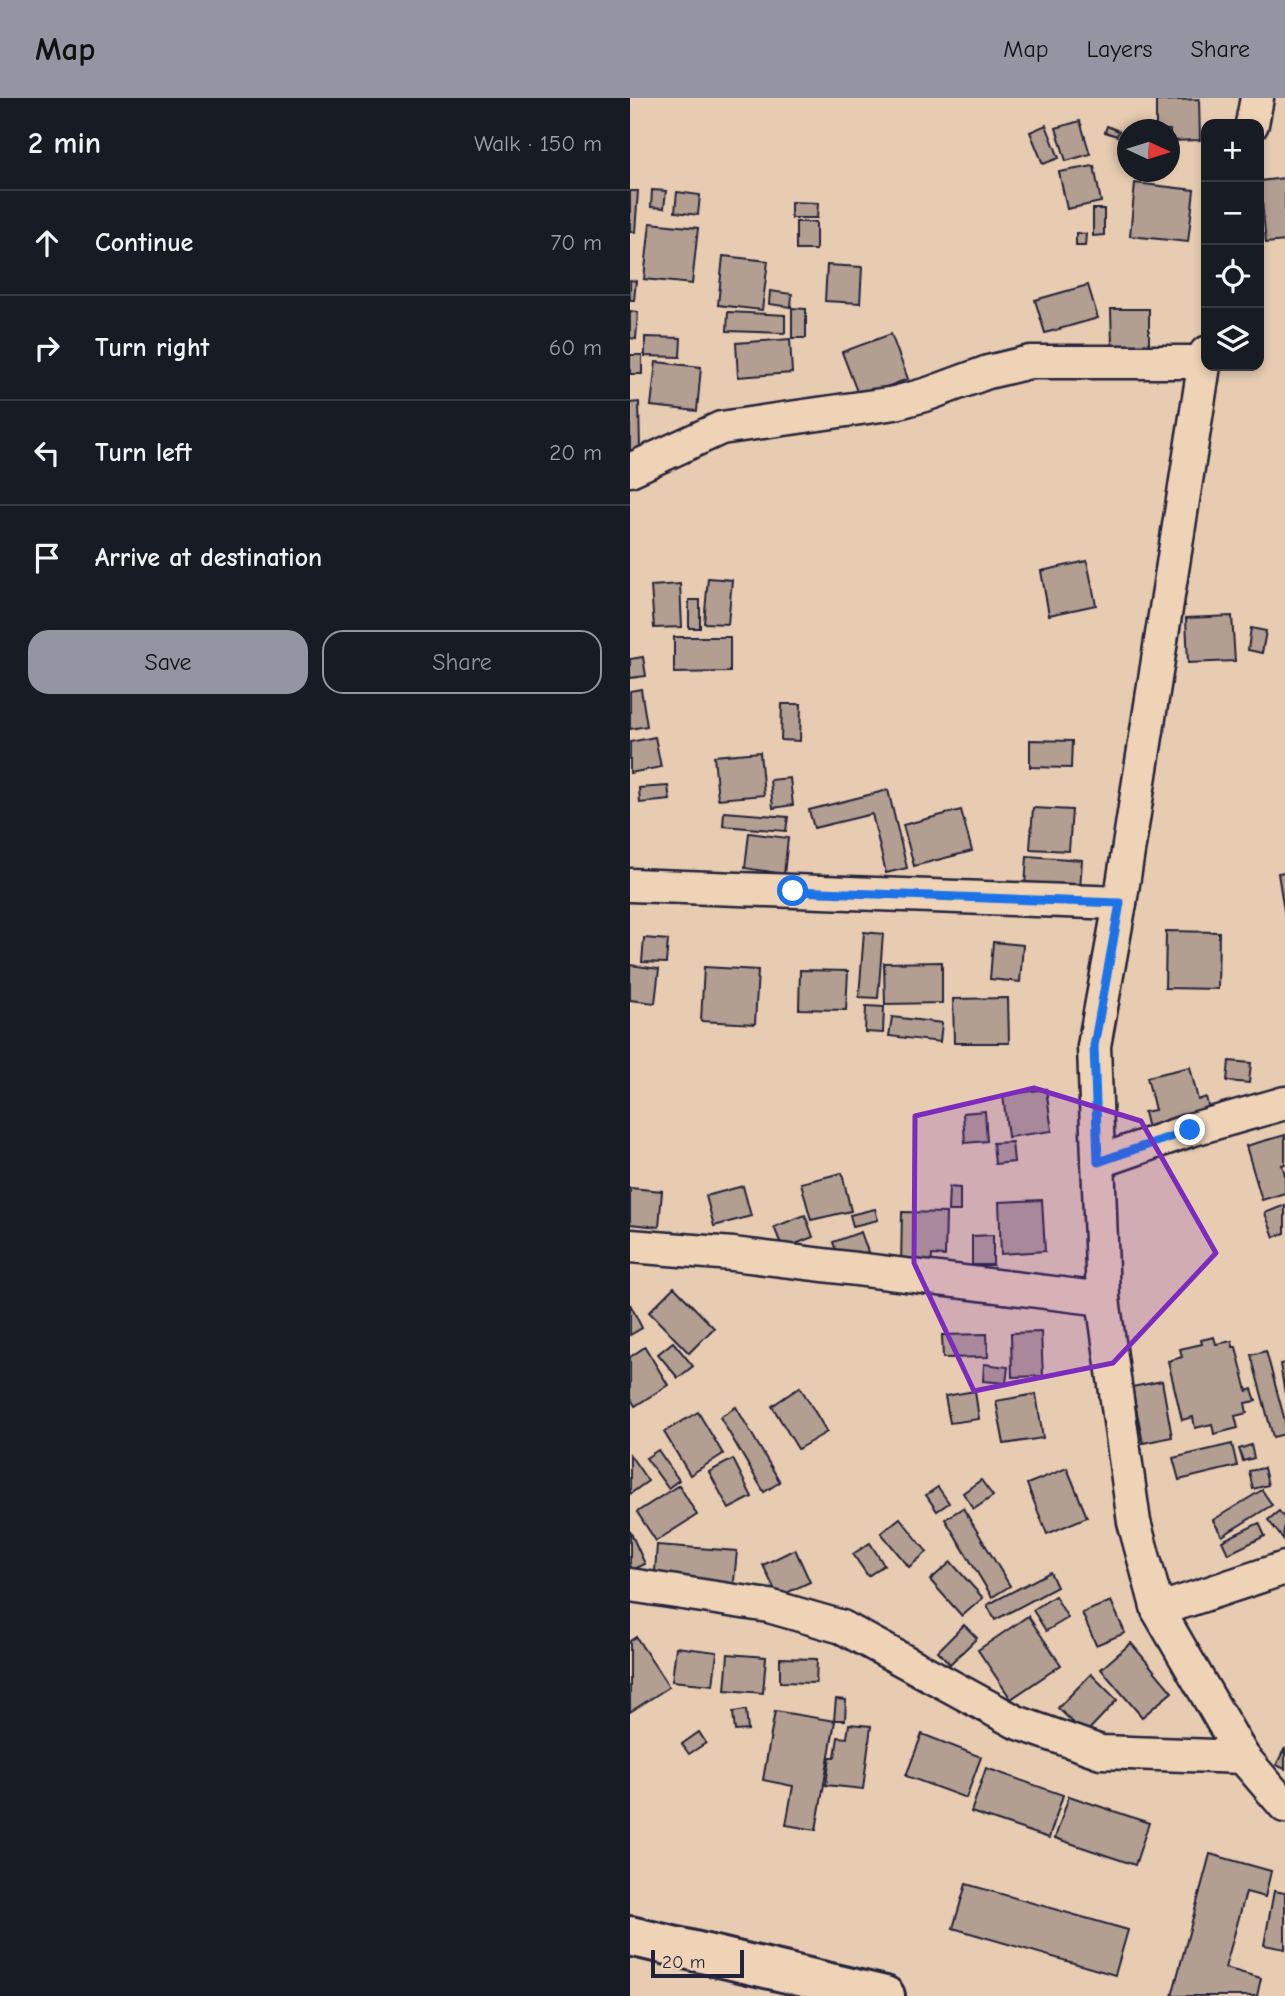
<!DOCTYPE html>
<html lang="en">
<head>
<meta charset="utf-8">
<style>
  :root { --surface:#171b24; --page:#242831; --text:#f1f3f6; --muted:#9ea1a6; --line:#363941; --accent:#9495a2 }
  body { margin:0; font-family:"Comic Neue",sans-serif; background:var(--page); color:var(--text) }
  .controls { position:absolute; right:21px; top:21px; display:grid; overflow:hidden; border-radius:14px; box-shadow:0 4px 10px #0003 }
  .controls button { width:63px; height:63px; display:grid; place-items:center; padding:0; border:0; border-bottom:2px solid var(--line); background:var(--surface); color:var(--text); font:35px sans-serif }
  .compass { position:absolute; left:487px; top:21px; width:63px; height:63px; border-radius:50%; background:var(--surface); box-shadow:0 4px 10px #0003; rotate:94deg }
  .scale { position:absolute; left:21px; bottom:18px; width:93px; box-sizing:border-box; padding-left:7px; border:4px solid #22223b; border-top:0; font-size:19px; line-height:24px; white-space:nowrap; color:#22223b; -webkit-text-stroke:5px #efd3b6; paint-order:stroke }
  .stop { position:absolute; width:21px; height:21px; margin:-16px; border:5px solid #1a73e8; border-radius:50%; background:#fff }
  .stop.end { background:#1a73e8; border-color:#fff; box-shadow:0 2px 7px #0008 }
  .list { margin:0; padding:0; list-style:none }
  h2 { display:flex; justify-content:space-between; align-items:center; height:91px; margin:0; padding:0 28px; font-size:30px }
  h2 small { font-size:23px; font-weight:400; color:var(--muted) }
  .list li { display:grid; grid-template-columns:46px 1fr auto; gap:21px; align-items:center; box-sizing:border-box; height:105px; padding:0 28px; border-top:2px solid var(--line) }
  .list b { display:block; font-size:26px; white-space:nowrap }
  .list em { font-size:23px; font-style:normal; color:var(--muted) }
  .actions { display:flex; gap:14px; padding:21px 28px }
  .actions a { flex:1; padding:16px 0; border:2px solid var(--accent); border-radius:21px; text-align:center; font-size:24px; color:var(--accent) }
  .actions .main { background:var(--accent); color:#111 }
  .icon { flex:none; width:38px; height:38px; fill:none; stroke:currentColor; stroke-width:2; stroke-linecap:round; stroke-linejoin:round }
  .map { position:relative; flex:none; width:655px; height:1898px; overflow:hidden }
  header { display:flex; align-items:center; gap:42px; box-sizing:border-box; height:98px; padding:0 35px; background:var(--accent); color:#111 }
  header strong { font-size:33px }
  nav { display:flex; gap:38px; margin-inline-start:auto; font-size:24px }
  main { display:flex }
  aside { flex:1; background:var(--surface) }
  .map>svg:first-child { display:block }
  .building { fill:#b39f91; stroke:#22223b; stroke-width:2 }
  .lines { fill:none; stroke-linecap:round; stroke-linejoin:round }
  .minor-casing { stroke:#22223b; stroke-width:37 }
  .major-casing { stroke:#22223b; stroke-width:44 }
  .minor { stroke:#efd3b6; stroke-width:32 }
  .major { stroke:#efd3b6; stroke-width:38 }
  .route { stroke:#1a73e8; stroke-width:9 }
  .marked { fill:#7b2cbf; fill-opacity:0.2; stroke:#7b2cbf; stroke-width:5; stroke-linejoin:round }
</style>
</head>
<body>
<header>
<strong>Map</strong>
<nav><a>Map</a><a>Layers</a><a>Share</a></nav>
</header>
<main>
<aside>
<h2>2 min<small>Walk · 150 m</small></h2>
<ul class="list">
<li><svg class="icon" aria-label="ahead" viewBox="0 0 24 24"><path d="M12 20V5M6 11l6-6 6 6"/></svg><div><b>Continue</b></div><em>70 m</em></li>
<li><svg class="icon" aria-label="right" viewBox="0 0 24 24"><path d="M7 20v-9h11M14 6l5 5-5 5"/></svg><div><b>Turn right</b></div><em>60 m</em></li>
<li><svg class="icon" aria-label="left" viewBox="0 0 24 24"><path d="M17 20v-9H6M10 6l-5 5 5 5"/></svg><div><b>Turn left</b></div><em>20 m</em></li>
<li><svg class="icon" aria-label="arrive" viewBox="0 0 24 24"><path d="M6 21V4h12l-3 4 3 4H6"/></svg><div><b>Arrive at destination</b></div></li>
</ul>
<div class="actions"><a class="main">Save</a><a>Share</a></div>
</aside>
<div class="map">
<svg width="655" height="1898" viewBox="0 0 655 1898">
  <rect width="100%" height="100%" fill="#e7ccb1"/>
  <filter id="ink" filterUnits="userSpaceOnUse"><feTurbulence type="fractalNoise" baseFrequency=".0143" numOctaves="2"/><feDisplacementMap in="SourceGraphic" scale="14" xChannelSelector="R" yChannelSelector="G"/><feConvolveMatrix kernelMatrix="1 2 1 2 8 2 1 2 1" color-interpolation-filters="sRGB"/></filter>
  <g filter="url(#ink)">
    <g class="building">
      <polygon points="569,1 570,42 540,43 540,32 526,32 526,3"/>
      <polygon points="450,23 460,56 436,63 426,30"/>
      <polygon points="416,27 429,60 413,66 400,34"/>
      <polygon points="477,28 489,33 487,38 475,34"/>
      <polygon points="464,68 471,104 437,111 429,74"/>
      <polygon points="655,80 655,143 636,145 630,83"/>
      <polygon points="505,85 564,92 558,144 500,138"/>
      <polygon points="22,92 36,93 34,110 21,109"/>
      <polygon points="0,93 8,93 5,134 0,134"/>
      <polygon points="47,94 70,97 68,117 45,114"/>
      <polygon points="161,104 188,105 187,120 161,120"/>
      <polygon points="463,111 474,111 474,137 463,138"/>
      <rect x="166" y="124" width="20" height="28"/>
      <polygon points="20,125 68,130 62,186 14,181"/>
      <polygon points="446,135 456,136 455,148 446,148"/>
      <polygon points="93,158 138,163 132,212 88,207"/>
      <polygon points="197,167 232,169 230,205 195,203"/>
      <polygon points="0,182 6,183 4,202 0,202"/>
      <polygon points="458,187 468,220 415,235 405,202"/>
      <polygon points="140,193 162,196 161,209 139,206"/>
      <polygon points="162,210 176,211 176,240 162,240"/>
      <polygon points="481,211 519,211 519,247 482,247"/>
      <polygon points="0,213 8,214 6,241 0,240"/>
      <polygon points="98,214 155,217 155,235 97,233"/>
      <polygon points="261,236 278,281 229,299 212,254"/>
      <polygon points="15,239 51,240 50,259 15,258"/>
      <polygon points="160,241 162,275 108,279 106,245"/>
      <rect x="0" y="257" width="12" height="19"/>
      <polygon points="26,264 71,269 67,313 21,308"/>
      <polygon points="9,304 10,352 0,353 0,305"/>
      <polygon points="457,463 466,507 419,517 411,473"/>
      <polygon points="78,480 102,482 98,526 74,525"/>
      <polygon points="50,486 52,529 24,530 21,488"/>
      <rect x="59" y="502" width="11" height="28"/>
      <polygon points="602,518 605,563 558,565 556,520"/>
      <polygon points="621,530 636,533 632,555 618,552"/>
      <polygon points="44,539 100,539 100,574 44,575"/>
      <polygon points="13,559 16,578 0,580 0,561"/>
      <polygon points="11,591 17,628 0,631 0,593"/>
      <polygon points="152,606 171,606 170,643 151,642"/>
      <polygon points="25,639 31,669 0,675 0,644"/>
      <polygon points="400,642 442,643 441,670 400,669"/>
      <polygon points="130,654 134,697 88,701 84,658"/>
      <polygon points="160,680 163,707 143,710 140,682"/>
      <polygon points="38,688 40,702 10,705 9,690"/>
      <polygon points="258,692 277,770 256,775 242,716 184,730 179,712"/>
      <polygon points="403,710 442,712 439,753 400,751"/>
      <polygon points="331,712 342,753 284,768 273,727"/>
      <polygon points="94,714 158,719 156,733 93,728"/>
      <polygon points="119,735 158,740 154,776 115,770"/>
      <polygon points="397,758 452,762 449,807 394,803"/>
      <polygon points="655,774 655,819 648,775"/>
      <polygon points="536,833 589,834 588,891 535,890"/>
      <polygon points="234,834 253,836 248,900 229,899"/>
      <polygon points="14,840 38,842 36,865 12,864"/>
      <polygon points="363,844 393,847 390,884 360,881"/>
      <polygon points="312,864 312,905 255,906 254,865"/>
      <polygon points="0,867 29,871 25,905 0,902"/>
      <polygon points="74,869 128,872 125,926 71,923"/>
      <polygon points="170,872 218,873 216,912 169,911"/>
      <polygon points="378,900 379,945 324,945 323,901"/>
      <polygon points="236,908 254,909 253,935 235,934"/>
      <polygon points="262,919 312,925 310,944 259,938"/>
      <polygon points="599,963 621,965 619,985 597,983"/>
      <polygon points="560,969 568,1002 576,999 581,1020 519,1035 514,1014 525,1012 517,979"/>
      <polygon points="416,991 422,1033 378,1039 373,997"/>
      <polygon points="355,1013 357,1043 335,1045 333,1015"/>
      <polygon points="655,1037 655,1066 652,1067 655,1077 655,1095 632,1102 616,1048"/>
      <polygon points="382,1044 384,1064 365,1066 363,1045"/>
      <polygon points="212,1075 221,1113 181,1122 171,1085"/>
      <polygon points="113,1088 121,1118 84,1128 76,1098"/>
      <polygon points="319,1089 330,1090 330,1113 318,1113"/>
      <polygon points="0,1090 32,1093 29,1129 0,1126"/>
      <polygon points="412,1102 415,1153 371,1156 369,1104"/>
      <polygon points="655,1107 655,1135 644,1139 635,1115"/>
      <polygon points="245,1111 248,1122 223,1128 220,1117"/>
      <polygon points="272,1114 316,1115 315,1158 302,1157 301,1171 271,1170"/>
      <polygon points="175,1117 183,1139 153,1151 144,1129"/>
      <polygon points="231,1134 238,1154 210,1164 203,1144"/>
      <polygon points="363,1137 363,1167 342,1167 342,1138"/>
      <polygon points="44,1189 84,1230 59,1255 19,1214"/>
      <polygon points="0,1206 12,1230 0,1237"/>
      <polygon points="411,1234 413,1278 382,1279 381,1235"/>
      <polygon points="357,1236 358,1259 313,1260 312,1237"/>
      <polygon points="584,1239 586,1246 602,1243 603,1249 606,1249 617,1293 622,1291 626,1303 615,1305 617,1315 605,1318 608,1330 584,1336 582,1326 565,1330 563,1319 552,1322 538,1263 552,1259 550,1251 572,1246 571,1242"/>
      <polygon points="43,1244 63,1268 48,1280 28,1256"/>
      <polygon points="15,1249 38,1287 5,1308 0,1299 0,1259"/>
      <polygon points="636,1253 655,1323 655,1336 643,1339 621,1257"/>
      <polygon points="655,1265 655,1296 650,1266"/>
      <polygon points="354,1266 378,1269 376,1285 353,1283"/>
      <polygon points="532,1283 542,1339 513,1345 502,1289"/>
      <polygon points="170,1289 197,1334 168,1351 142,1308"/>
      <polygon points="345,1293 349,1321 320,1325 315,1298"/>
      <polygon points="406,1296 413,1340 374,1346 366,1303"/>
      <polygon points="106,1309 150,1384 134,1394 90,1319"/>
      <polygon points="68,1314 93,1356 60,1377 34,1334"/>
      <polygon points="602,1346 607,1368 549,1382 543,1360"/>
      <polygon points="621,1347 624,1360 613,1363 609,1351"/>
      <polygon points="28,1352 49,1382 38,1390 16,1360"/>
      <polygon points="0,1357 18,1383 0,1396"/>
      <polygon points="103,1361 122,1399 99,1411 79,1374"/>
      <polygon points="437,1370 457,1419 417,1436 397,1386"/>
      <polygon points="634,1370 638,1387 623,1391 619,1373"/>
      <polygon points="351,1382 363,1398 344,1411 333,1395"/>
      <polygon points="49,1387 67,1417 26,1443 7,1414"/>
      <polygon points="308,1389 319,1405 307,1413 296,1397"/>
      <polygon points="632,1392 642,1407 592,1438 583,1422"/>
      <polygon points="333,1410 380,1488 362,1499 315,1421"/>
      <polygon points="649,1413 655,1421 653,1441 638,1422"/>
      <polygon points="270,1420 297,1454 279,1469 251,1435"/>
      <polygon points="629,1425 635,1438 598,1456 592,1443"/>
      <polygon points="0,1433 15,1466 2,1472 0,1466"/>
      <polygon points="240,1445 254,1467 238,1478 223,1456"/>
      <polygon points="27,1447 107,1453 103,1493 24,1486"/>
      <polygon points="165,1451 180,1484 148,1499 133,1467"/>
      <polygon points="321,1464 353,1500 332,1518 300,1482"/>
      <polygon points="420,1474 427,1489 365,1522 357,1507"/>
      <polygon points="425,1498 438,1520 416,1533 403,1512"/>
      <polygon points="481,1503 495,1535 466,1547 452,1515"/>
      <polygon points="398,1518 431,1567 381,1601 348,1552"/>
      <polygon points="334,1527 347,1540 320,1566 308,1553"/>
      <polygon points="6,1539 39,1589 0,1614 0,1543"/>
      <polygon points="501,1545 542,1594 512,1619 471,1571"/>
      <polygon points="46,1549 87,1554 83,1587 42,1583"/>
      <polygon points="98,1556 136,1559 133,1595 95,1592"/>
      <polygon points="150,1560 187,1561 186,1585 150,1584"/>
      <polygon points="461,1576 487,1602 455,1636 428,1610"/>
      <polygon points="206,1601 216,1602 215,1622 204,1622"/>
      <polygon points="116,1612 118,1632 105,1633 103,1614"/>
      <polygon points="145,1613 205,1623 186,1732 156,1727 163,1688 133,1682"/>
      <polygon points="219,1626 241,1628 233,1691 196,1687 200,1659 205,1659 208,1639 217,1640"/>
      <polygon points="69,1634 76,1645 59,1656 52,1646"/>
      <polygon points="292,1636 351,1659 336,1700 276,1678"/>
      <polygon points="655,1650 655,1671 646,1667"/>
      <polygon points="356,1670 433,1697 419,1740 341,1714"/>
      <polygon points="439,1698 519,1725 505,1767 425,1740"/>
      <polygon points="580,1756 641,1773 635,1799 616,1794 595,1870 631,1880 627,1898 542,1898"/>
      <polygon points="336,1786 498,1832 485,1877 323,1830"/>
      <polygon points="644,1793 655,1795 655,1851 634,1847"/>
    </g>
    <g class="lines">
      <defs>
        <g id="minor">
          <polyline points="622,26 627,0"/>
          <polyline points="576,255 490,805 464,948 473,1201 504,1424 528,1512 613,1659 655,1708"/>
          <polyline points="0,372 91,330 265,305 298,296 358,274 400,264 575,264"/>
          <polyline points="0,787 490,805"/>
          <polyline points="468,1064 560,1032 655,1005"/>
          <polyline points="0,1148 103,1156 473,1201"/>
          <polyline points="0,1487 139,1508 212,1529 386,1624 471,1654 613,1659"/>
          <polyline points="528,1512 655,1470"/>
        </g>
        <polyline id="major" points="0,1838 255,1898"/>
      </defs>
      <use href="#minor" class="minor-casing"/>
      <use href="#major" class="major-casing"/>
      <use href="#minor" class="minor"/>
      <use href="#major" class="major"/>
    </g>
  </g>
  <g class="lines" filter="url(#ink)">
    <polyline class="route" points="163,793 490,805 464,948 468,1064 560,1032"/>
  </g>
  <path class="marked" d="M404 990 511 1023 586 1155 483 1265 344 1293 284 1165 285 1018Z"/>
</svg>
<div class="controls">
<button>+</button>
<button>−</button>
<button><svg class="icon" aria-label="locate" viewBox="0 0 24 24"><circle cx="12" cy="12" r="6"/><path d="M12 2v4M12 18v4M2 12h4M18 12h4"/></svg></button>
<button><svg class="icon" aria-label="layers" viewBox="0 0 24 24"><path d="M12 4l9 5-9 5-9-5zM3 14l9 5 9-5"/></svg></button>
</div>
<svg class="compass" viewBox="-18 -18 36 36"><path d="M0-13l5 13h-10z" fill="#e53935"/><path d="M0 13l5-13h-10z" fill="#9ea1a6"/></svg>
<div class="scale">20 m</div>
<div class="stop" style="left:163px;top:793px"></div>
<div class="stop end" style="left:560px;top:1032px"></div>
</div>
</main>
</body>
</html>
